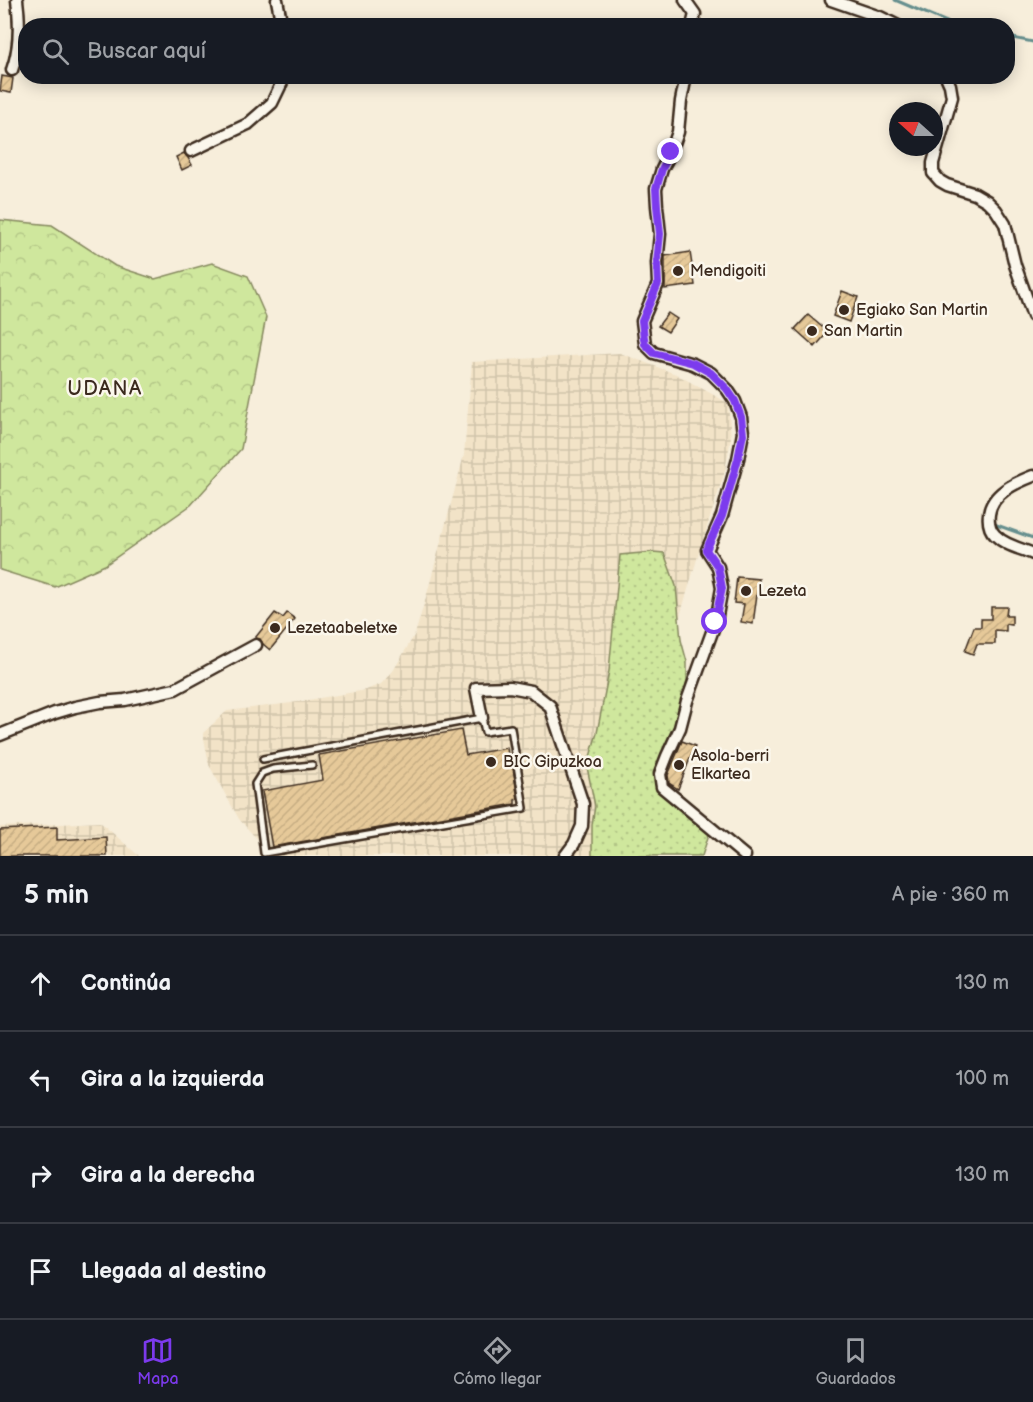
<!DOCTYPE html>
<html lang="es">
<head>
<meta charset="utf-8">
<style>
  :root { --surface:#171b24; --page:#242831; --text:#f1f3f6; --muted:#9ea1a6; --line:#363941; --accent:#7c3aed }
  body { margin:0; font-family:"Balsamiq Sans",sans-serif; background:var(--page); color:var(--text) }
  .compass { position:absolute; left:889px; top:102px; width:54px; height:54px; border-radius:50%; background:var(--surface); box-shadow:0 3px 15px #0003; rotate:291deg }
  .stop { position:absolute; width:18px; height:18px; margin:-14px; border:4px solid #7c3aed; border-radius:50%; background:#fff }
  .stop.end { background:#7c3aed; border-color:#fff; box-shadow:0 2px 6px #0008 }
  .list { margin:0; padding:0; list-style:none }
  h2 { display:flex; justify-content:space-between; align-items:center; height:78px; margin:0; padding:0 24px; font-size:26px }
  h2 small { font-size:20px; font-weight:400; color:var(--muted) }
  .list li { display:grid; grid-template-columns:39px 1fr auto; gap:18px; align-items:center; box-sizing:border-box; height:96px; padding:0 24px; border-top:2px solid var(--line) }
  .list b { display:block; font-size:22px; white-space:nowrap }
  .list em { font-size:20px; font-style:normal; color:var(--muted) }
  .icon { flex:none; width:33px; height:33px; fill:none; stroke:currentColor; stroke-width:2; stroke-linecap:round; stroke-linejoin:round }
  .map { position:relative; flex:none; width:1033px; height:856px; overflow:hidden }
  .search { position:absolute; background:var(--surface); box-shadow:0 3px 15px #0003; left:18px; right:18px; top:18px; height:66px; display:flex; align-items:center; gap:15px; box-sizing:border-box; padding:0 21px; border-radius:24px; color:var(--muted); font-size:22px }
  .sheet { height:462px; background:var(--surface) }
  nav { display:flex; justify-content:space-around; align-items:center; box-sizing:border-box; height:84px; border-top:2px solid var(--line); background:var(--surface); font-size:16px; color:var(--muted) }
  nav a { display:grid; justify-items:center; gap:3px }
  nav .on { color:var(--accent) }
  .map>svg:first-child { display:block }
  .industrial { fill:url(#industrial-grid) }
  .grass { fill:url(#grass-dots); stroke:#85885e; stroke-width:1.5 }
  .forest { fill:url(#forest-crowns); stroke:#85885e; stroke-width:1.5 }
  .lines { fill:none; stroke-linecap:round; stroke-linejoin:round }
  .stream { stroke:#668f8e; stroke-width:3 }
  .building { fill:url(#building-hatch); stroke:#3b2a1e; stroke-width:1.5 }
  .lane-casing { stroke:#3b2a1e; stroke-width:10 }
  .street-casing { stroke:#3b2a1e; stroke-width:15 }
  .lane { stroke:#fbf7ec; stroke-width:5 }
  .street { stroke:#fbf7ec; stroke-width:10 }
  .route { stroke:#7c3aed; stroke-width:8 }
  .poi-dot { fill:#3b2a1e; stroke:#fbf7ec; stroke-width:2 }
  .labels { text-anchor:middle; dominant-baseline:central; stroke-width:5; stroke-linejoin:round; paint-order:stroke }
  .poi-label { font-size:16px; fill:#3b2a1e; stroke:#fbf7ec; text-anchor:start }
  .quarter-label { font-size:20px; letter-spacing:1.5px; fill:#3b2a1e; stroke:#fbf7ec }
</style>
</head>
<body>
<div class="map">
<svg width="1033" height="856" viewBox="0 0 1033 856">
  <defs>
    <pattern id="industrial-grid" width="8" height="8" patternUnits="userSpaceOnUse" patternTransform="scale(1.5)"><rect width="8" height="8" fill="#f2e3c7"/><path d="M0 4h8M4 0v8" fill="none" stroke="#d0c3aa"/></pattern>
    <pattern id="grass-dots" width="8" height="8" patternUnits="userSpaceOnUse" patternTransform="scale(1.5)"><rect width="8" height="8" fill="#cfe79d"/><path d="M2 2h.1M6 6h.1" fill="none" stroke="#b3c687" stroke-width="1.8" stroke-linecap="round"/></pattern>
    <pattern id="forest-crowns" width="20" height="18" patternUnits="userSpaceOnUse" patternTransform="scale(1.5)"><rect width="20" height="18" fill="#cfe79d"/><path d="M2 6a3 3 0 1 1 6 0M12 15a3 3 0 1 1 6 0" fill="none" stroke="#b3c687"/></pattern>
    <pattern id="building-hatch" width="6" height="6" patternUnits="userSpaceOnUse" patternTransform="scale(1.5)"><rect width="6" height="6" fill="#e6c999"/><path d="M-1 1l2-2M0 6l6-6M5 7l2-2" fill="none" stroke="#c6ad83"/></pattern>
  </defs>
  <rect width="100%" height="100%" fill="#f7eedb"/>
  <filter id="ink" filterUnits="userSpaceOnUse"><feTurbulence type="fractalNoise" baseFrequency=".0167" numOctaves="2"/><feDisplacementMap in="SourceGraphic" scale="12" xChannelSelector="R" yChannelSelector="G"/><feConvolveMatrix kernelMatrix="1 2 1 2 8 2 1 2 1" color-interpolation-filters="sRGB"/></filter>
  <g filter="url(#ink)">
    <g class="industrial">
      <polygon points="620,353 676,374 728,403 731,437 725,471 700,549 646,730 597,856 272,856 239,819 209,765 203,733 227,711 291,703 366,690 381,684 393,671 415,634 427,594 464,455 472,362"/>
      <polygon points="100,822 139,856 0,856 0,827"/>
    </g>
    <polygon class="grass" points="653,552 664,553 676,586 681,640 687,662 687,680 682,704 674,729 654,772 655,784 689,813 709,834 702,856 592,856 592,825 595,806 587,767 597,733 609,671 620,555"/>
    <polygon class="forest" points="0,220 52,225 115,266 155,279 212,263 248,276 266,317 241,449 191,505 105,565 55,587 0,570"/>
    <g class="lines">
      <g class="stream">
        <polyline points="895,0 956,26"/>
        <polyline points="1008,37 1033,42"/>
        <polyline points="994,524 1033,538"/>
      </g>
    </g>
    <g class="building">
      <polygon points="2,76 13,78 11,93 0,91"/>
      <polygon points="184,153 188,158 192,165 182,170 176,157"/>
      <polygon points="690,252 695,285 665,289 665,256"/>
      <polygon points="842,291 858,297 849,322 833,316"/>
      <polygon points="668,313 677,319 668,332 658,326"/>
      <polygon points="808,315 828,332 815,347 795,329"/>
      <polygon points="737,577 759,579 753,624 741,622 744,604 734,603"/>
      <polygon points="991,607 1007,607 1006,616 1012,616 1012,625 1006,624 1006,631 995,630 995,644 977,644 973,654 965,651 974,627 981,627 981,619 991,619"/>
      <polygon points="275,613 283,618 287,613 295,619 270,650 263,644 260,639 255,638"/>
      <polygon points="461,730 466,755 507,748 509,762 512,762 518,799 515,800 515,804 272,847 262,791 323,780 319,755"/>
      <polygon points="682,741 695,746 678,789 669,783 668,775"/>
      <polygon points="57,827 57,840 106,837 107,856 0,856 0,830"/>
    </g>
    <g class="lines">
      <defs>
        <polyline id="lane" points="263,759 482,718 485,732 511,728 524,808 264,853 255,784 262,773 273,769 312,765"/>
        <g id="street">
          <polyline points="277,0 282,26"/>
          <polyline points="685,0 695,14 692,26"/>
          <polyline points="831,0 880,17 898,26"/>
          <path d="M12 70C20 48 20 23 17 0"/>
          <polyline points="686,76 681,101 678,132 671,152 662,169 656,189 657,206 660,234 657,263 658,284 642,321 645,344 654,353 693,364 711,373 727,389 735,401 741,417 743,433 738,459 722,516 707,550 718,567 722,588 716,621 687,701 680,728 667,756 660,774 662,787 745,856"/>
          <polyline points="946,76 950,85 952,97 933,163 933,173 940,181 947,185 975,194 987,201 996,210 1005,224 1015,265 1033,316"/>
          <polyline points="191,151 248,124 272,103 285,76"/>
          <path d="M1033 476C1015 483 992 493 989 514 988 522 989 529 995 535 1006 546 1020 548 1033 554"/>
          <polyline points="482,718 476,688 510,687 531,691 550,706 583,804 582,826 574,844 565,856"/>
          <polyline points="0,735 55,713 75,707 100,702 125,700 175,689 256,645"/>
        </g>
      </defs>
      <use href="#lane" class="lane-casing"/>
      <use href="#street" class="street-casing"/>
      <use href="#lane" class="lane"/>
      <use href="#street" class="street"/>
    </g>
  </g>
  <g class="lines" filter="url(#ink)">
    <polyline class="route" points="671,152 662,169 656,189 657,206 660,234 657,263 658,284 642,321 644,338 645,344 654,353 693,363 711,373 727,389 735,401 741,417 743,434 738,459 722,516 706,550 718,567 722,588 715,622"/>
  </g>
  <g class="poi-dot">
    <circle cx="678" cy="271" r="6"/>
    <circle cx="844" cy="310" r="6"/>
    <circle cx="812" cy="331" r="6"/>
    <circle cx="746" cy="591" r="6"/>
    <circle cx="275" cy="628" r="6"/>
    <circle cx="491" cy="762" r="6"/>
    <circle cx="679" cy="765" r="6"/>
  </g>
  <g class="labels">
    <g class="poi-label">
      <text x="690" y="271">Mendigoiti</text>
      <text x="856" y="310">Egiako San Martin</text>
      <text x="824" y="331">San Martin</text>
      <text x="758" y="591">Lezeta</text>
      <text x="287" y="628">Lezetaabeletxe</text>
      <text x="691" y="756">Asola-berri<tspan x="691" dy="18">Elkartea</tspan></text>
      <text x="503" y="762">BIC Gipuzkoa</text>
    </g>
    <g class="quarter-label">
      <text x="105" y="389">UDANA</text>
    </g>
  </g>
</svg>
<svg class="compass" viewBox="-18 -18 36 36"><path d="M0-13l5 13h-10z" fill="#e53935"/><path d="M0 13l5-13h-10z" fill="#9ea1a6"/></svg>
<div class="stop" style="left:715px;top:622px"></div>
<div class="stop end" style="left:671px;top:152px"></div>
<div class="search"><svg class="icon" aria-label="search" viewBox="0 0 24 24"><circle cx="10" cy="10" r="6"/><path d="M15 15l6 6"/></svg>Buscar aquí</div>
</div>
<section class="sheet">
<h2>5 min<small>A pie · 360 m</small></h2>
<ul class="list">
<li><svg class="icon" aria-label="ahead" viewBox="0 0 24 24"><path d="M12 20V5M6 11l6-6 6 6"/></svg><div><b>Continúa</b></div><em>130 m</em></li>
<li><svg class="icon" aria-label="left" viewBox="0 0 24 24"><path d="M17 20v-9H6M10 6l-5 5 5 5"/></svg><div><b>Gira a la izquierda</b></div><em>100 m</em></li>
<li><svg class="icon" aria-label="right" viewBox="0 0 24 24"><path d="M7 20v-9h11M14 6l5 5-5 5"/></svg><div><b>Gira a la derecha</b></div><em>130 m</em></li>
<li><svg class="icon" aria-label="arrive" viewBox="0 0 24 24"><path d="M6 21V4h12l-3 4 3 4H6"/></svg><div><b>Llegada al destino</b></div></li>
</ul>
</section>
<nav>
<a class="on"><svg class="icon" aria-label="map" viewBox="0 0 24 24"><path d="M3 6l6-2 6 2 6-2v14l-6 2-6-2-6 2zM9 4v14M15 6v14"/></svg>Mapa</a>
<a><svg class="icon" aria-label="directions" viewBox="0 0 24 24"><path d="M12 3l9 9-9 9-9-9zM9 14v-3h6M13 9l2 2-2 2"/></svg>Cómo llegar</a>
<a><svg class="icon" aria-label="saved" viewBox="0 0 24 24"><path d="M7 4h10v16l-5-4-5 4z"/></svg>Guardados</a>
</nav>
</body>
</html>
